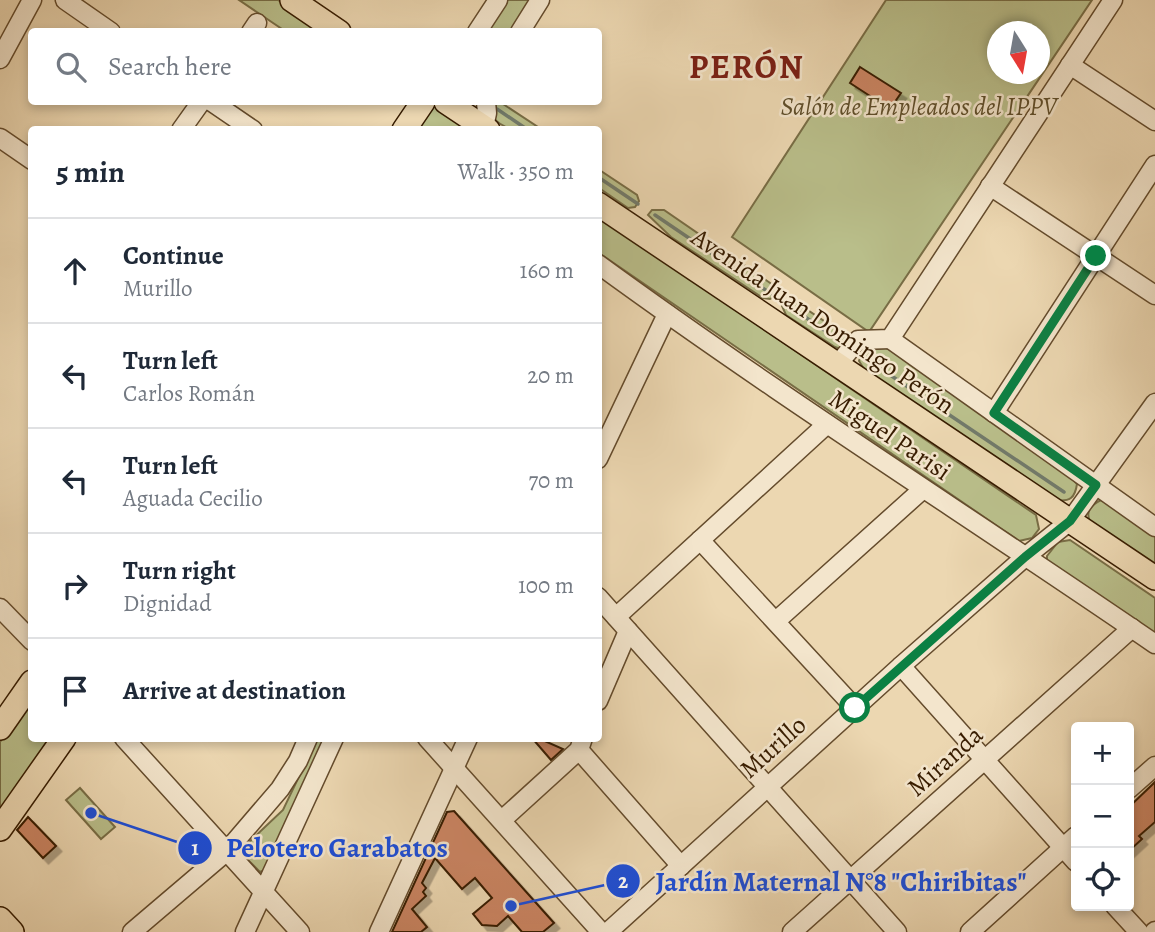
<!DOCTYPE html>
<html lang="en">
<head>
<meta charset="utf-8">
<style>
  :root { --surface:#fff; --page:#f6f6f7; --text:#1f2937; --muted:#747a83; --line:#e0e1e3 }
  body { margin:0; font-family:Alegreya,serif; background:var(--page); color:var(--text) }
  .controls { position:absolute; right:21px; bottom:21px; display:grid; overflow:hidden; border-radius:7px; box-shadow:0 4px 10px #0003 }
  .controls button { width:63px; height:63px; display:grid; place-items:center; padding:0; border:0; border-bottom:2px solid var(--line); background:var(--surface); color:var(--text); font:35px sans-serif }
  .compass { position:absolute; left:987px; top:21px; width:63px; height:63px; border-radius:50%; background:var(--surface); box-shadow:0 4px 10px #0003; rotate:169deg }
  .stop { position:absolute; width:21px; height:21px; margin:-16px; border:5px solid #0b8043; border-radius:50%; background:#fff }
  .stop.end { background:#0b8043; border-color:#fff; box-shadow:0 2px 7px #0008 }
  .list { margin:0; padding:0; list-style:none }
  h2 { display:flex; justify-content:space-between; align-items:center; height:91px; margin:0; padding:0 28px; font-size:30px }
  h2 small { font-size:23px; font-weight:400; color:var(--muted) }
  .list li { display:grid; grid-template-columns:46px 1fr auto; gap:21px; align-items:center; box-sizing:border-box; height:105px; padding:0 28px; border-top:2px solid var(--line) }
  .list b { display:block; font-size:26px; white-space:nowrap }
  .list p { margin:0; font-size:23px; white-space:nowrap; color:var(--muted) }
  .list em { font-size:23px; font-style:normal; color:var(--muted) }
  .icon { flex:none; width:38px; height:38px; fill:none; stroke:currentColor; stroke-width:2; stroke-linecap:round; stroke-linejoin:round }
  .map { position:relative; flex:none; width:1155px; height:932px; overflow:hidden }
  .search { position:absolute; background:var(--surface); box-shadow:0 4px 10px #0003; left:28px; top:28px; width:574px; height:77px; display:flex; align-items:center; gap:18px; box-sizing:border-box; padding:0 24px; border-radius:7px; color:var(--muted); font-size:26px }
  .panel { position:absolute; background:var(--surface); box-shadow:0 4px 10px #0003; left:28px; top:126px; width:574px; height:616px; border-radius:7px }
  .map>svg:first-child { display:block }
  .green { fill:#b9be8a; stroke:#786d45; stroke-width:2; fill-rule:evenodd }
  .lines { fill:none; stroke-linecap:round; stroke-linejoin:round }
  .stream { stroke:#727a6a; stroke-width:3.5 }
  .building { fill:#ca8462; stroke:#371c00; stroke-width:2; filter:url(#shadow) }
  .minor-casing { stroke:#644b2c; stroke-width:21 }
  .major-casing { stroke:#371c00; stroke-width:26 }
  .minor { stroke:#f3e5cc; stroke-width:18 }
  .major { stroke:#ecd7b1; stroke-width:23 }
  .route { stroke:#0b8043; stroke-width:9 }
  .labels { text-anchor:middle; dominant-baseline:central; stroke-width:5; stroke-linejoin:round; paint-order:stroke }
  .park-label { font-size:26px; font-style:italic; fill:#5e4d29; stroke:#f3e5cc }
  .street-label { font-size:26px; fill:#371c00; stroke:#f3e5cc }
  .district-label { font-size:33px; font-weight:bold; letter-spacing:2px; fill:#7a1f14; stroke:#f3e5cc }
  .leader { fill:none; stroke:#1d4ed8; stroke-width:2.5 }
  .callout-dot { fill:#1d4ed8; stroke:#f3e5cc; stroke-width:2.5 }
  .mark-label { font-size:21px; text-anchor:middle; font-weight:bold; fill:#fff }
  .callout-label { font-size:28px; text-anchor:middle; font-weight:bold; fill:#1d4ed8; stroke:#f3e5cc; stroke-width:5; stroke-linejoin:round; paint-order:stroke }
</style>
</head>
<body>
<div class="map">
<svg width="1155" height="932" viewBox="0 0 1155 932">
  <defs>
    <filter id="shadow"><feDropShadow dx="5.5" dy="5.5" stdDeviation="0" flood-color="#0004"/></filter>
  </defs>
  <rect width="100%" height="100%" fill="#ecd7b1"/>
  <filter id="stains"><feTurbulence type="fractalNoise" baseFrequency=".00286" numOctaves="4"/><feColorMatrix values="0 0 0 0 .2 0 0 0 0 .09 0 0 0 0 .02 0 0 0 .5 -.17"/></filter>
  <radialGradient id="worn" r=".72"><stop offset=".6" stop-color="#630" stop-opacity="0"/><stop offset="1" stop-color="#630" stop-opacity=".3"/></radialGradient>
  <g class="green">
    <polygon points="239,0 278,0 325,31 285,31"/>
    <polygon points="504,0 531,0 511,31 484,32"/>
    <path d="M886 0H1092L869 332 732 237ZM998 32H1040V74H998Z"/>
    <path d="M495 102H500L541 129C521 129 505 133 492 116Z"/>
    <polygon points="432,104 470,129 415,130"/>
    <polygon points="598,169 637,195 639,201 635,207 628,208 599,188"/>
    <polygon points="652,210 664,210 776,287 777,295 770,299 763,298 671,237 648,215"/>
    <polygon points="598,216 1036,515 1039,529 1032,538 1019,541 599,253"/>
    <polygon points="788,299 794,301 848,337 851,341 843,350 835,347 786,315 782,306"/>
    <path d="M888 348 1071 477 1077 484C1075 498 1070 502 1055 500L867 374 859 361 863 350Z"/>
    <path d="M1101 500 1112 505 1155 535V568L1091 525C1085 512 1089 506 1101 500Z"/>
    <polygon points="1070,540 1155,598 1155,638 1047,561 1047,556 1058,542"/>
    <polygon points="31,696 32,738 56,739 0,812 0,742"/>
    <polygon points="317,739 327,739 265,870 260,872 244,856 243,852 246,845 283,810"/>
    <polygon points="80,788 115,827 101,839 66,800"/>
  </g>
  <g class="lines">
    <g class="stream">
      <polyline points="497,109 528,130"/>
      <polyline points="598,177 638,204"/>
      <polyline points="655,215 776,297"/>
      <polyline points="792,308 843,343"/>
      <polyline points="859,354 1064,492"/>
    </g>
  </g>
  <g class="building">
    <polygon points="860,67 901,93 890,109 850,83"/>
    <polygon points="532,738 538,738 563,749 551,760"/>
    <polygon points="1155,782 1155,822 1139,836 1142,839 1129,851 1129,807"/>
    <polygon points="454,811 554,923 543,932 522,932 508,916 497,926 482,925 473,914 492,898 475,878 462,889 435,858 422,883 426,888 423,892 426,896 412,909 427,927 421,932 392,932 447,812"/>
    <polygon points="28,817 56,846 43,858 17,830"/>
  </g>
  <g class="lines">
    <defs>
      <g id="minor">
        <polyline points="65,0 111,32"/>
        <polyline points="251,32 257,23"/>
        <polyline points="477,32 498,0"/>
        <polyline points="520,32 540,0"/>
        <polyline points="0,59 32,0"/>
        <polyline points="1070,65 1155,121"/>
        <polyline points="212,102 253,130"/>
        <polyline points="484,127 487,113 486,102"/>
        <polyline points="181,130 201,102"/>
        <polyline points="0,138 32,160"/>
        <polyline points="990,186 1155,295"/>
        <path d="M598 264C780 397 970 517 1155 644"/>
        <polyline points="890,339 1155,527"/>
        <polyline points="838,364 858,340 890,339 1113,0"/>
        <polyline points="994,413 1155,165"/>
        <polyline points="598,459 667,314"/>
        <polyline points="700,540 855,708"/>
        <polyline points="598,597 897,932"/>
        <polyline points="0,608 32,641"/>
        <polyline points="616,617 827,424"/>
        <polyline points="776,621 923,489"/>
        <polyline points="901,666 1076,862"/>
        <polyline points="598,701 628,631"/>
        <polyline points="124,738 300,932"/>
        <polyline points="427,738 601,932"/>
        <polyline points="579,750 681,866"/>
        <polyline points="1129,789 1155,766"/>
        <polyline points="502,820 579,750 583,738"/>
        <polyline points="1115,906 1139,932"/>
        <polyline points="132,932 226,852 280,789 298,761 308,738"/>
        <polyline points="245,932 334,738"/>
        <polyline points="379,932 468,738"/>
        <polyline points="608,932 901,666 1025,557 1070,521 1155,403"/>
        <polyline points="792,932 1132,628"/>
        <polyline points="970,932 1076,836"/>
        <polyline points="1154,932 1155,931"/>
      </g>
      <g id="major">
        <polyline points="292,0 339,32"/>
        <polyline points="446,102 488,130"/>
        <polyline points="404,130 423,102"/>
        <polyline points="598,204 1155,578"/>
        <polyline points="0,728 32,682"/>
        <polyline points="0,829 64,738"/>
        <polyline points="0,919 12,932"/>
      </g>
    </defs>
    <use href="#minor" class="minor-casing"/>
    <use href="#major" class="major-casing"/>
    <use href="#minor" class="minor"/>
    <use href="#major" class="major"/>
  </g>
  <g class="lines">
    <polyline class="route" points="855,708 1025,557 1070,521 1096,485 994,413 1096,256"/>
  </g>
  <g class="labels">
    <g class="park-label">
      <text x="919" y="106">Salón de Empleados del IPPV</text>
    </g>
    <g class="street-label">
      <text transform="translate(823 321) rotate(34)">Avenida Juan Domingo Perón</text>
      <text transform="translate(890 435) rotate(34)">Miguel Parisi</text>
      <text transform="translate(773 747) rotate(-42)">Murillo</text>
      <text transform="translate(945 761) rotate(-42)">Miranda</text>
    </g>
    <g class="district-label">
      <text x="747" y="66">PERÓN</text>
    </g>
  </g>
  <path class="leader" d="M91 813L195 848M511 906L623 881"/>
  <g class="callout-dot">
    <circle cx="91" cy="813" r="7"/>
    <circle cx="511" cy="906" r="7"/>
    <circle cx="195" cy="848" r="18"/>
    <circle cx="623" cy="881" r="18"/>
  </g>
  <g class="mark-label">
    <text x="195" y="855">1</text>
    <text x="623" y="888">2</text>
  </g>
  <g class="callout-label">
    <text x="337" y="857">Pelotero Garabatos</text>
    <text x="841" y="891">Jardín Maternal N°8 "Chiribitas"</text>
  </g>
  <rect width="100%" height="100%" filter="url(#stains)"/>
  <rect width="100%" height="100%" fill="url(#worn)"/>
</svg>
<div class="controls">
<button>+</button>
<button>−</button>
<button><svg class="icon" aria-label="locate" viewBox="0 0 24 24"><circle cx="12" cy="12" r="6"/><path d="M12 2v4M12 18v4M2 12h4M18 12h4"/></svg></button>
</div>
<svg class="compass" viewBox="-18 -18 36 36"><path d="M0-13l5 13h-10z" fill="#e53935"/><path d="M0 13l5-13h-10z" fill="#747a83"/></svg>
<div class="stop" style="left:855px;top:708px"></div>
<div class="stop end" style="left:1096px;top:256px"></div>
<div class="search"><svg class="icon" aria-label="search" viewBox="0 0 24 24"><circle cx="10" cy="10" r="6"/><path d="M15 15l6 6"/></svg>Search here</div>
<section class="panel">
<h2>5 min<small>Walk · 350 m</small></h2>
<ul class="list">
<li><svg class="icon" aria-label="ahead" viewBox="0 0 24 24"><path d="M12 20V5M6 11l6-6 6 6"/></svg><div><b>Continue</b><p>Murillo</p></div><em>160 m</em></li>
<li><svg class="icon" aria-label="left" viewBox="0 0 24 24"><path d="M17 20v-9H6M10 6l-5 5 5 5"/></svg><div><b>Turn left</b><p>Carlos Román</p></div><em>20 m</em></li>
<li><svg class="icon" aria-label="left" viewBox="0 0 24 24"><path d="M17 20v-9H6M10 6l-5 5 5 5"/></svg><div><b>Turn left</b><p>Aguada Cecilio</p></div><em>70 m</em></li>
<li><svg class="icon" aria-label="right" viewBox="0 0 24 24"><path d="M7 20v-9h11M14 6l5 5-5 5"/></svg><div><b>Turn right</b><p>Dignidad</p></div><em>100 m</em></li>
<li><svg class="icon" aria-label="arrive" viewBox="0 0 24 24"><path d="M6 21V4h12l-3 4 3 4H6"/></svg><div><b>Arrive at destination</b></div></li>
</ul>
</section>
</div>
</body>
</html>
